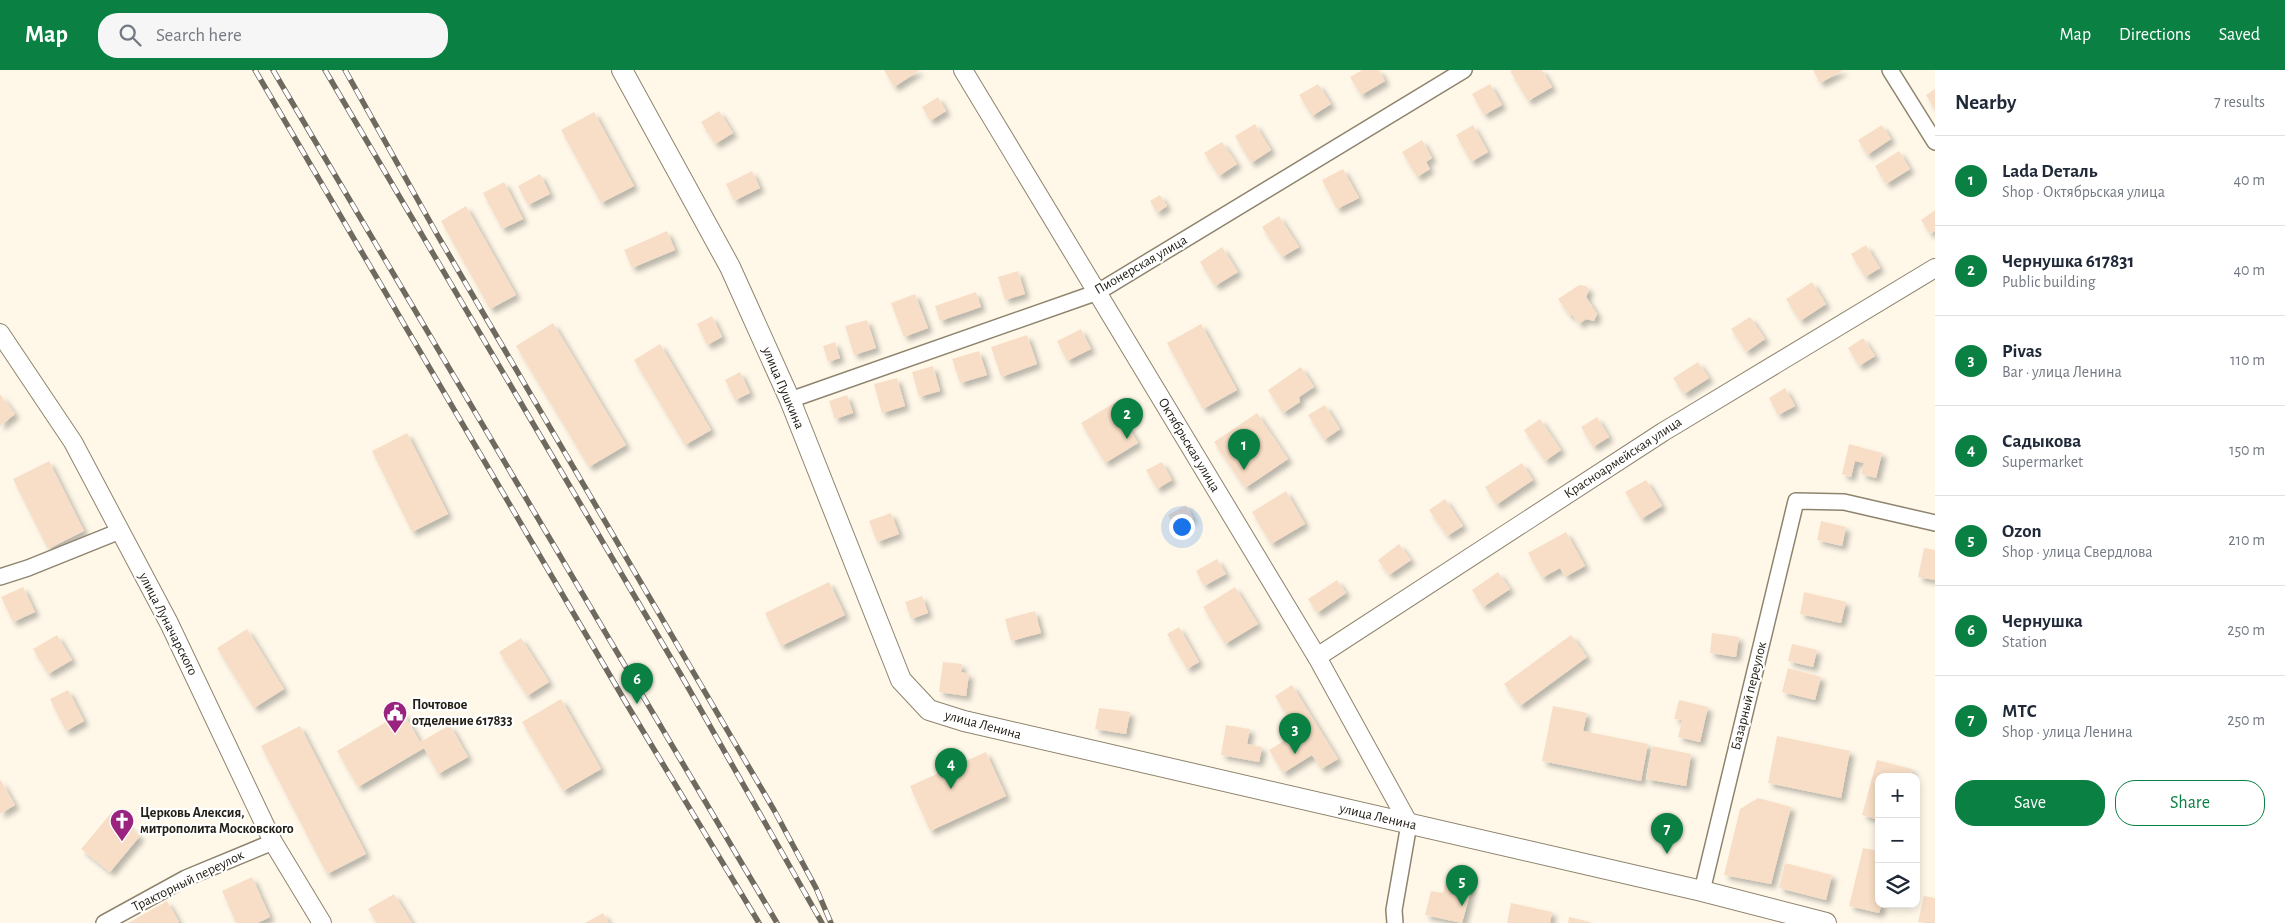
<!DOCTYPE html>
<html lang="en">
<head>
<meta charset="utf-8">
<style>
  :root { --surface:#fff; --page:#f6f6f7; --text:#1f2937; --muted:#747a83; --line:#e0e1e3; --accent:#0b8043 }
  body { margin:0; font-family:"Alegreya Sans",sans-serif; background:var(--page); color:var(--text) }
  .controls { position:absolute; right:15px; bottom:15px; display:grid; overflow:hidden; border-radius:10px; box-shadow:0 2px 8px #0003 }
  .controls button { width:45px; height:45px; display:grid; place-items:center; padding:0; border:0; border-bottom:1px solid var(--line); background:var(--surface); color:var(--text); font:25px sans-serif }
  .you { position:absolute; left:1181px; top:456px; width:18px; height:18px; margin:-12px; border:4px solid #fff; border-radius:50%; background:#1a73e8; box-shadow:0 0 0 8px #1a73e833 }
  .badge { display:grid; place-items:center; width:32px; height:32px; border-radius:50%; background:var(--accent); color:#fff; font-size:16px; font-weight:700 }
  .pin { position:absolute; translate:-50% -41px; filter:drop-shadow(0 1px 2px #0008) }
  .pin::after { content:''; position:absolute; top:26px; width:18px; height:15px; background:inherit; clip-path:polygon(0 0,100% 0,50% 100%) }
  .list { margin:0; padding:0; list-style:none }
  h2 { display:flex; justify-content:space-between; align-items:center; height:65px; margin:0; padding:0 20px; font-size:21px }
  h2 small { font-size:16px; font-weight:400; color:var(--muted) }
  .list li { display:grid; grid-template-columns:32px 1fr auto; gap:15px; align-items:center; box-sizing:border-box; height:90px; padding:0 20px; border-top:1px solid var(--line) }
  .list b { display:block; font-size:19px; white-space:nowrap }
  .list p { margin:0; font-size:16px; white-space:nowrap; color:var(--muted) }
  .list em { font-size:16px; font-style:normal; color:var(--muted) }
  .actions { display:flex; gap:10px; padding:15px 20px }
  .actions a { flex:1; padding:11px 0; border:1px solid var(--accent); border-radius:20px; text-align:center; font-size:18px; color:var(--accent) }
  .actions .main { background:var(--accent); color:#fff }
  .icon { flex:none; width:28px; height:28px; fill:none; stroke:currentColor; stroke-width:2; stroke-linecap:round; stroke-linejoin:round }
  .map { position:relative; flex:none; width:1935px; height:853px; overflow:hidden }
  header { display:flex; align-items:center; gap:30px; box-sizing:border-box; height:70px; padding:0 25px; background:var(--accent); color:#fff }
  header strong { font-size:24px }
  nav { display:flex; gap:28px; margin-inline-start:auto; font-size:18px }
  .search { width:350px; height:45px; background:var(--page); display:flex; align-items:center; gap:12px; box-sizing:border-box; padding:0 18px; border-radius:20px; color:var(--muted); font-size:19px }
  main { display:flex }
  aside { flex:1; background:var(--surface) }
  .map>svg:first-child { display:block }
  .building { fill:#f8dec6; filter:url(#shadow) }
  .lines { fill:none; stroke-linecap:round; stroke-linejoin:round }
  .minor-casing { stroke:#8e846d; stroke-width:18 }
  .tertiary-casing { stroke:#8e846d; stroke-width:20 }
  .secondary-casing { stroke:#8e846d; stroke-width:22 }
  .minor { stroke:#fff; stroke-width:15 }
  .tertiary { stroke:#fff; stroke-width:18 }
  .secondary { stroke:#fff; stroke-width:20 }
  .rail-casing { stroke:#6f6a5f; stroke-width:5.5 }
  .rail { stroke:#fff; stroke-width:4; stroke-dasharray:11; stroke-linecap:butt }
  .labels { text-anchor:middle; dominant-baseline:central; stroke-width:4.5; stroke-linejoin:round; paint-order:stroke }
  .street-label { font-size:14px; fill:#242017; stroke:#fff }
  .poi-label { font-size:14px; font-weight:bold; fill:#242017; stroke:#fff; text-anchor:start }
</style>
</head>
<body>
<header>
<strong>Map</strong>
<div class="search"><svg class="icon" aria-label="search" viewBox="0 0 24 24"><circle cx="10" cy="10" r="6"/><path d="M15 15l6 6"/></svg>Search here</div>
<nav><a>Map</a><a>Directions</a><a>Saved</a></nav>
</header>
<main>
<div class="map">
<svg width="1935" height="853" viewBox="0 0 1935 853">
  <defs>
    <filter id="shadow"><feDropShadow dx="4.5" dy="4.5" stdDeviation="2.5" flood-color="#0004"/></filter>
  </defs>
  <rect width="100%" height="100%" fill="#fff8e9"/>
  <g class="building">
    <polygon points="884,0 920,0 894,17"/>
    <polygon points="1362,0 1379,0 1385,11 1361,25 1350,7"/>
    <polygon points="1513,0 1542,0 1552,17 1528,31 1510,1"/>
    <polygon points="1813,0 1844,0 1820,13"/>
    <polygon points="1318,14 1331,34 1312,46 1299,25"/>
    <polygon points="1490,14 1502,35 1484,45 1472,24"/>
    <polygon points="1935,19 1935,40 1926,25"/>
    <polygon points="938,27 946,41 930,51 922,37"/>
    <polygon points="719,41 733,63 715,74 701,52"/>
    <polygon points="594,42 634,116 601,133 561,60"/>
    <polygon points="1255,54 1271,80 1251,93 1235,66"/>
    <polygon points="1473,55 1488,82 1471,92 1456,65"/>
    <polygon points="1882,55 1891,69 1867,85 1858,70"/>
    <polygon points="1422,70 1432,88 1426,92 1430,99 1417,107 1402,82"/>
    <polygon points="1222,72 1237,94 1219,106 1204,83"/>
    <polygon points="1899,81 1910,99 1886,114 1875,96"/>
    <polygon points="1343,99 1359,128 1337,139 1322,110"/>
    <polygon points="752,101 760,118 734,131 726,114"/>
    <polygon points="540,104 550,124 528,135 518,116"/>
    <polygon points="504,112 523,149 502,159 483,123"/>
    <polygon points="1160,125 1167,136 1157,143 1150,131"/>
    <polygon points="466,136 516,225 490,239 441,151"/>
    <polygon points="1935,140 1935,161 1930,164 1921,150"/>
    <polygon points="1279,146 1299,177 1282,187 1262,157"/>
    <polygon points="667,161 675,180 632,198 624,180"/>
    <polygon points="1866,175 1880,198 1865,207 1851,184"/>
    <polygon points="1222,177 1238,202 1215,216 1200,192"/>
    <polygon points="1018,201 1025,224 1005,230 998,207"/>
    <polygon points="1812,212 1826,234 1800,251 1786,229"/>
    <polygon points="1579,215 1586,216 1589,220 1586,227 1597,244 1594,251 1586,249 1579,254 1572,244 1570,246 1558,229"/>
    <polygon points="976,222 981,237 940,251 935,236"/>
    <polygon points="915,224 928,258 904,267 891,233"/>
    <polygon points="712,246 722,267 707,275 697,254"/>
    <polygon points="1750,247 1765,269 1746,282 1731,259"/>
    <polygon points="867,250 876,278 854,285 845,256"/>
    <polygon points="553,253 626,375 589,397 516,276"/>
    <polygon points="1201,254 1237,320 1203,339 1167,273"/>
    <polygon points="1081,259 1091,279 1067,291 1057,271"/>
    <polygon points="1027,265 1037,294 1001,307 991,277"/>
    <polygon points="1863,268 1875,286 1859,296 1848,278"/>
    <polygon points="835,272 840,288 828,292 823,276"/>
    <polygon points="660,274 711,360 685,375 634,290"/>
    <polygon points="979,281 987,305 960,313 952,289"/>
    <polygon points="1698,292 1709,308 1684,324 1673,308"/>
    <polygon points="933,296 940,321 919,327 912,302"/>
    <polygon points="1301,297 1314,317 1299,327 1300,332 1283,343 1268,320"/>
    <polygon points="740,302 750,323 735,330 725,310"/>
    <polygon points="897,308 905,336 882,343 874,314"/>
    <polygon points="1785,318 1795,336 1778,345 1769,328"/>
    <polygon points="0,324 15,344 0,356"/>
    <polygon points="847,325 853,343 835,349 829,331"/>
    <polygon points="1114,333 1138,373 1105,393 1081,353"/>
    <polygon points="1325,335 1340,359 1324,370 1308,345"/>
    <polygon points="1257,343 1288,389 1245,418 1214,372"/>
    <polygon points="1597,347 1609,367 1593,377 1581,357"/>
    <polygon points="1540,349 1561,380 1545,391 1524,360"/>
    <polygon points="407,363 448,444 412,462 372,381"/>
    <polygon points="1849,374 1882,383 1876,408 1861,404 1864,393 1855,391 1851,407 1842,404"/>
    <polygon points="49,391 84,461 48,479 13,409"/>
    <polygon points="1162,392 1172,410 1157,419 1146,400"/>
    <polygon points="1522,393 1533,410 1496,435 1485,417"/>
    <polygon points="1646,410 1662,436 1641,449 1625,422"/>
    <polygon points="1286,421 1305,454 1271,474 1252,442"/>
    <polygon points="1445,429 1463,456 1447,466 1429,440"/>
    <polygon points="1186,435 1193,448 1175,457 1168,445"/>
    <polygon points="891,443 899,464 877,472 869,451"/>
    <polygon points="1821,451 1846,457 1842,476 1817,470"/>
    <polygon points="1566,462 1585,496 1565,507 1560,498 1542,508 1528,483"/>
    <polygon points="1399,474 1411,490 1389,505 1378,490"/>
    <polygon points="1924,478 1935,480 1935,510 1918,507"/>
    <polygon points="1217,489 1226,504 1204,516 1196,501"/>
    <polygon points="1498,502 1510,519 1483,537 1472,520"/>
    <polygon points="1337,510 1346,523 1317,543 1308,529"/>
    <polygon points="829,512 845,545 781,576 765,543"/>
    <polygon points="23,517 35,542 13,552 1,527"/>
    <polygon points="1235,517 1258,554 1225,574 1203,537"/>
    <polygon points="1804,522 1846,532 1841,553 1800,544"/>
    <polygon points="922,526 928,543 911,549 905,532"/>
    <polygon points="1035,541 1041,563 1011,571 1005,549"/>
    <polygon points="1179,557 1199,592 1187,599 1167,564"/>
    <polygon points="247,559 284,619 254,638 217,578"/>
    <polygon points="1712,563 1739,567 1736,587 1710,583"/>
    <polygon points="57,565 72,590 48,604 33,579"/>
    <polygon points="1571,565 1587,587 1520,636 1504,614"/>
    <polygon points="521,568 549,612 527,626 499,582"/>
    <polygon points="1792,574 1817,580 1813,597 1788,591"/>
    <polygon points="943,592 962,594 961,602 969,604 966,626 939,622"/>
    <polygon points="1788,598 1821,607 1815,630 1782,622"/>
    <polygon points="1292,615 1338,689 1321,699 1312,685 1283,703 1269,680 1297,663 1275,626"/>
    <polygon points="68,620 84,651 66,661 50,629"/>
    <polygon points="561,629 601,699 563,721 522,652"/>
    <polygon points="1679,630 1708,637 1700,672 1678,667 1682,650 1674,649"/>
    <polygon points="1553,636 1587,643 1583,661 1648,674 1641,711 1542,691"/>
    <polygon points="1099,638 1130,642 1126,664 1095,659"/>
    <polygon points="403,642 420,672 450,655 468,687 438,704 424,678 358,717 337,681"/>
    <polygon points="1226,655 1250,659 1247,674 1262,677 1259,692 1221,685"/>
    <polygon points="300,656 366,784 327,804 261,676"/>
    <polygon points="1777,666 1850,681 1841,728 1768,713"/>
    <polygon points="1652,676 1691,684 1686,716 1646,709"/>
    <polygon points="986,682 1006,726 930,761 910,716"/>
    <polygon points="1877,690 1912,699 1910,707 1879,707 1879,750 1862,745"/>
    <polygon points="0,709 15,735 0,744"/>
    <polygon points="1758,728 1791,737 1771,814 1724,805 1740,739"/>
    <polygon points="112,742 140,766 110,802 81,779"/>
    <polygon points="1863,778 1879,781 1879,834 1882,834 1879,843 1849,836"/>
    <polygon points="1785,793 1832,805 1826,830 1779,818"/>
    <polygon points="252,807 270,847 257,853 236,853 222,821"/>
    <polygon points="1446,810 1472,816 1462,853 1425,845 1431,821 1443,823"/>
    <polygon points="394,824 412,853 377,853 368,839"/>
    <polygon points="1924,826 1935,828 1935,853 1918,852"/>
    <polygon points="167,831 179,852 177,853 128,853"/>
    <polygon points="1511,833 1552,842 1550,853 1507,853"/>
    <polygon points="603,843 609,853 585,853"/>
    <polygon points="1569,847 1590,852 1590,853 1568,853"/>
  </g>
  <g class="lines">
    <defs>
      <g id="minor">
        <polyline points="1890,0 1935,72"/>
        <polyline points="790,330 1098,222 1464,0"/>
        <polyline points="0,507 28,498 120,461"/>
        <polyline points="1702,821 1796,431 1844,432 1935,453"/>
        <polyline points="104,853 186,808 273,772"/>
        <polyline points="1395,853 1394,840 1409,754"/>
      </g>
      <g id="tertiary">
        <polyline points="963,0 1317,587 1409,754"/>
        <polyline points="0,263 73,372 169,553 273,772 322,853"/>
        <polyline points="1317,587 1663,362 1935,198"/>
      </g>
      <polyline id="secondary" points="622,0 730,197 790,330 901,610 929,640 964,651 1702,821 1826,853"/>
    </defs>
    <use href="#minor" class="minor-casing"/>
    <use href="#tertiary" class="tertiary-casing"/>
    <use href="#secondary" class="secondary-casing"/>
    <use href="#minor" class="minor"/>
    <use href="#tertiary" class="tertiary"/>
    <use href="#secondary" class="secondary"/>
    <defs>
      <g id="rail">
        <polyline points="255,0 629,638 759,853"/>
        <polyline points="273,0 777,853"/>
        <polyline points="325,0 681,605 822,853"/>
        <polyline points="345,0 438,166 774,740 816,818 831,853"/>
      </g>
    </defs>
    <use href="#rail" class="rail-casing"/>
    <use href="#rail" class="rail"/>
  </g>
  <defs>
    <symbol id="civic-pin" viewBox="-11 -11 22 30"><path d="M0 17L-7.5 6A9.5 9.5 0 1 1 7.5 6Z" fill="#99237e" stroke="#fff"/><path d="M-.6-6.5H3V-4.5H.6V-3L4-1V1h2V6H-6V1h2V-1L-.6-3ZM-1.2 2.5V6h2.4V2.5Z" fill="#fff"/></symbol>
    <symbol id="church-pin" viewBox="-11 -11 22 30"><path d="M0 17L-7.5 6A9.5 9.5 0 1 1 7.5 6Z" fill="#99237e" stroke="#fff"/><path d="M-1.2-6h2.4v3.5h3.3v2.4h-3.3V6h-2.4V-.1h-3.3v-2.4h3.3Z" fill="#fff"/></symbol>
  </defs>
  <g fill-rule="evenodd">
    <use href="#civic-pin" x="381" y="629" width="28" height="38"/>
    <use href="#church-pin" x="108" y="737" width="28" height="38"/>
  </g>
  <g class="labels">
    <g class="street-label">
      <text transform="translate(1141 195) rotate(-30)">Пионерская улица</text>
      <text transform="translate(783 318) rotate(67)">улица Пушкина</text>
      <text transform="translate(1189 375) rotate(59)">Октябрьская улица</text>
      <text transform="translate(1623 388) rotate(-33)">Красноармейская улица</text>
      <text transform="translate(168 554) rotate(63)">улица Луначарского</text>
      <text transform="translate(1749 626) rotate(-76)">Базарный переулок</text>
      <text transform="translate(983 655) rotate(15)">улица Ленина</text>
      <text transform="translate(1378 747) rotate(13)">улица Ленина</text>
      <text transform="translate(188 811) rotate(-26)">Тракторный переулок</text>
    </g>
    <g class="poi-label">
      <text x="412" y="635">Почтовое<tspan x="412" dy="16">отделение 617833</tspan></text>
      <text x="140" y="743">Церковь Алексия,<tspan x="140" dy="16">митрополита Московского</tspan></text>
    </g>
  </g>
</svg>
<div class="controls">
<button>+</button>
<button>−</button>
<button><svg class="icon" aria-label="layers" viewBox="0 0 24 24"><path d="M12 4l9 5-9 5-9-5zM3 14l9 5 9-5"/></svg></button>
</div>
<div class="you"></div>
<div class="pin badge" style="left:1244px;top:400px">1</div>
<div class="pin badge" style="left:1127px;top:369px">2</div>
<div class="pin badge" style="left:1295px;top:684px">3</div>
<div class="pin badge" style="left:951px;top:719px">4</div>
<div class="pin badge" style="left:1462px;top:836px">5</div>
<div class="pin badge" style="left:637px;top:634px">6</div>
<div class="pin badge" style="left:1667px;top:784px">7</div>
</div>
<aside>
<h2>Nearby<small>7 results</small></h2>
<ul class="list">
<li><span class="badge">1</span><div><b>Lada Dеталь</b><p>Shop · Октябрьская улица</p></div><em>40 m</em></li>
<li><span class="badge">2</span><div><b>Чернушка 617831</b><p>Public building</p></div><em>40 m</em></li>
<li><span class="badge">3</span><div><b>Pivas</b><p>Bar · улица Ленина</p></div><em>110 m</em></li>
<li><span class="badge">4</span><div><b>Садыкова</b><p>Supermarket</p></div><em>150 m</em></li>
<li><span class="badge">5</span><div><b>Ozon</b><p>Shop · улица Свердлова</p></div><em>210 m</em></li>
<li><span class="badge">6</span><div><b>Чернушка</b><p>Station</p></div><em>250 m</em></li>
<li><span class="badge">7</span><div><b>МТС</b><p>Shop · улица Ленина</p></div><em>250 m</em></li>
</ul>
<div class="actions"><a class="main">Save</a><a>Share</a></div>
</aside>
</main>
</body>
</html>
